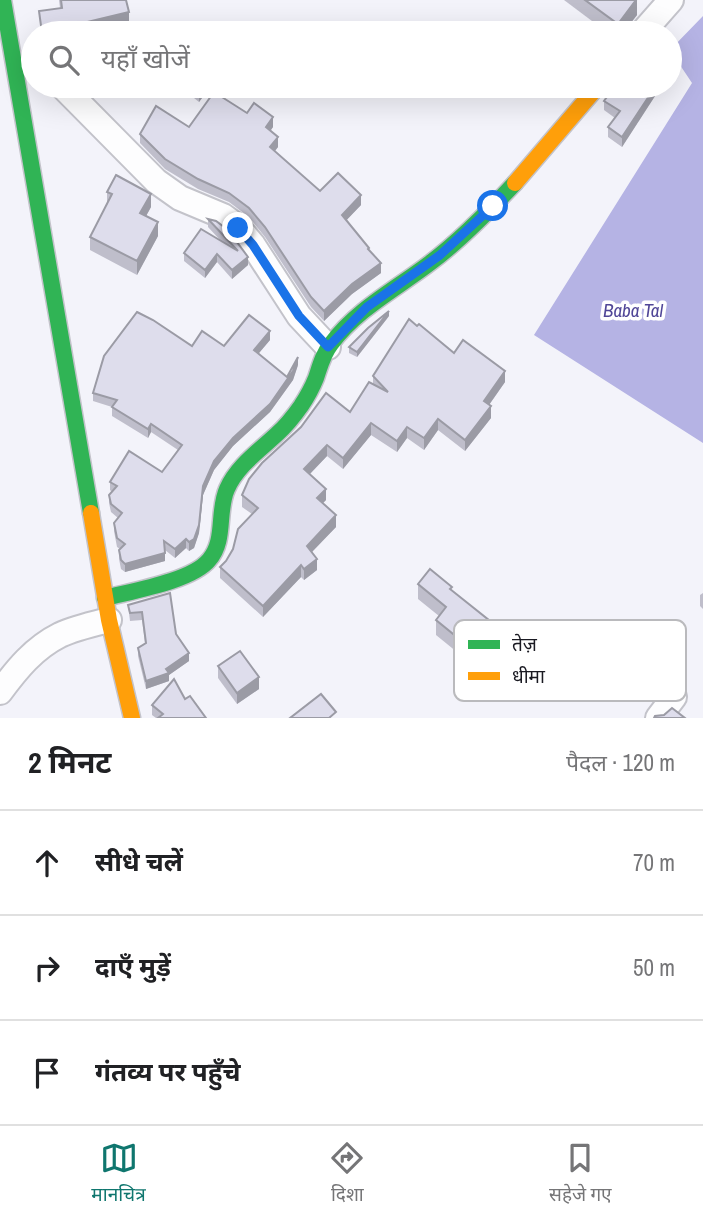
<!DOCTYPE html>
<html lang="hi">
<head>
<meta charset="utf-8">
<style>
  :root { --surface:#fff; --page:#f6f6f6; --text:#202124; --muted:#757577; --line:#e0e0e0; --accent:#0f766e }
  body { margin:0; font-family:"Archivo Narrow","Noto Sans Devanagari",sans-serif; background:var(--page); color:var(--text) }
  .stop { position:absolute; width:21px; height:21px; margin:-16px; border:5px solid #1a73e8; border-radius:50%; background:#fff }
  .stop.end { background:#1a73e8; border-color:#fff; box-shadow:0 2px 7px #0008 }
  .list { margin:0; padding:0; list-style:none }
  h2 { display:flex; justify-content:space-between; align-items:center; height:91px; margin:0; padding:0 28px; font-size:30px }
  h2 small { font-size:23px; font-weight:400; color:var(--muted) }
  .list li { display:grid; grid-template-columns:46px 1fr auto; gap:21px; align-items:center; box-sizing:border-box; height:105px; padding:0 28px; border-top:2px solid var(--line) }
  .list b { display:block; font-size:26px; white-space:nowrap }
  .list em { font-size:23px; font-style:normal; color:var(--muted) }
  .icon { flex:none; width:38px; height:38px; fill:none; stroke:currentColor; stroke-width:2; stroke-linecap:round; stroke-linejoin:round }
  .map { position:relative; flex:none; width:703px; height:718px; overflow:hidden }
  .search { position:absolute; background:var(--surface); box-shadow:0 7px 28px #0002; left:21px; right:21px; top:21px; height:77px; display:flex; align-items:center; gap:18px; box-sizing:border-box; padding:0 24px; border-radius:38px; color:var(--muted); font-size:26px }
  .sheet { height:406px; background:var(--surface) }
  nav { display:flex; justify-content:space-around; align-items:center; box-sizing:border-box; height:98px; border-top:2px solid var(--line); background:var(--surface); font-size:19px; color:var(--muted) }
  nav a { display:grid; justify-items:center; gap:4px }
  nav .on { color:var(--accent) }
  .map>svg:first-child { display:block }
  .water { fill:#b5b3e4 }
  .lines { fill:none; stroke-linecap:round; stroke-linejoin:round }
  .street-casing { stroke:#c3c3ca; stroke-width:28 }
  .fast-casing { stroke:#c3c3ca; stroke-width:19 }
  .slow-casing { stroke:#c3c3ca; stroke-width:19 }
  .street { stroke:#fdfdfe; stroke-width:24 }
  .fast { stroke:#30b455; stroke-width:16 }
  .slow { stroke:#ff9f0a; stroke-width:16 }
  .wall { fill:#bfbecb }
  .shaded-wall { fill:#9b9ba5 }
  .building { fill:#deddec; stroke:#9b9ba5; stroke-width:2 }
  .route { stroke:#1a73e8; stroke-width:9 }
  .labels { text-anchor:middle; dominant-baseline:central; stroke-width:7; stroke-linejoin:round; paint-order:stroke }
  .water-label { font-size:19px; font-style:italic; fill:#504697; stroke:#fff }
  .key { fill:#fff; stroke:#bababd; stroke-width:2 }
  .key-label { font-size:19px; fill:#1a1a22 }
</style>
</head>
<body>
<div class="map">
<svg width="703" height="718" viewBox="0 0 703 718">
  <rect width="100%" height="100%" fill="#f3f3fa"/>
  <polygon class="water" points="703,16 703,443 534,335 692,83 670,50"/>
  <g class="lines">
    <defs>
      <g id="street">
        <polyline points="642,33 671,0"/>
        <polyline points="62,86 156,181 180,198 223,216 238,227 253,245 299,316 328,347"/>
        <path d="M0 692C17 669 34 648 60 635 75 628 93 624 109 620"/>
        <polyline points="658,718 674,697"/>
      </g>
      <g id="fast">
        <polyline points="3,0 91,513"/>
        <path d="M105 598C132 591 192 581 209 560 226 541 217 511 227 489 237 466 259 451 277 434 286 426 294 416 301 406 307 397 312 388 316 378 320 366 323 354 331 344 357 309 396 289 430 263 461 240 489 211 515 183"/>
      </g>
      <g id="slow">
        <polyline points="515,183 598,86"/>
        <polyline points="91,513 109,620 132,718"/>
      </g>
    </defs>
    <use href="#street" class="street-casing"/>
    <use href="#fast" class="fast-casing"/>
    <use href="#slow" class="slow-casing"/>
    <use href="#street" class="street"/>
    <use href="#fast" class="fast"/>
    <use href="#slow" class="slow"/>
  </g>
  <g class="wall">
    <polygon points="59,0 126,0 129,23 88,33 41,33 39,11 60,8"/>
    <polygon points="564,0 637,0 637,15 623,33 608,33"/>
    <polygon points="179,86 211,86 199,102"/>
    <polygon points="655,96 622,147 608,137 608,127 615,118 604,110 604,101"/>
    <polygon points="247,113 273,127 270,131 278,147 275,151 320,191 361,205 346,220 369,250 381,273 352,294 324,321 311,307 265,237 249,217 229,202 198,189 165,169 140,143 140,134 189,127"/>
    <polygon points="107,192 151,207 146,216 158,236 137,275 90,250 90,237 107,205"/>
    <polygon points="208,219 216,221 248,265 232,279 217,262 205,278 184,261 184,253 221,241 208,227"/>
    <polygon points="389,316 357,357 349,353 349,347"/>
    <polygon points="417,326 454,353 505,382 489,405 491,418 465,451 438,430 424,450 407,438 397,452 371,435 343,469 327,456 310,474 326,500 323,503 336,527 312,552 317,570 304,580 301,577 263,617 220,578 220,567 226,561 252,514 242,507 242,495 350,412 373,384 373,376"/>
    <polygon points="270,340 258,354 287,377 298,365 293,380 270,412 233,446 214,470 203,495 199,533 194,548 189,551 186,548 175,558 165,550 165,561 125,572 121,569 119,559 119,550 120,549 117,547 114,531 114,523 118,518 111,512 109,503 109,495 112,492 110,490 110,482 162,472 178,450 151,432 148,438 112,416 112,407 93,401 93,393 192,346 224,346"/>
    <polygon points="418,584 452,590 534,671 512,697 436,635 436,620 439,616 418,599"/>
    <polygon points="170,593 176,634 189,661 169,675 169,681 146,689 138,656 138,648 145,643 142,620 130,621 128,605"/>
    <polygon points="703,593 703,609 700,606 700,595"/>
    <polygon points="218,666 259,689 237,704 218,678"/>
    <polygon points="185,699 206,718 156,718 152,715 152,705"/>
  </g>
  <g class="shaded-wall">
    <polygon points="636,0 637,0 637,15 623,33 618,33 618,24"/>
    <polygon points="129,12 129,23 88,33 83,33 83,23"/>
    <polygon points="207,86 211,86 199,102 199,96"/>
    <polygon points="655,87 655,96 622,147 622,137"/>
    <polygon points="273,117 273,127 266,137 266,127"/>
    <polygon points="278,137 278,147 270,157 270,147"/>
    <polygon points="151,194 151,207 140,227 140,213"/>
    <polygon points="361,195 361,205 342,225 342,215"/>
    <polygon points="158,222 158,236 137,275 137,261"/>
    <polygon points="217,254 217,262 205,278 205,270"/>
    <polygon points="248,257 248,265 232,279 232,270"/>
    <polygon points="381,263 381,273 352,294 324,321 324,311 352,284"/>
    <polygon points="389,311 389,316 357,357 357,352"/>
    <polygon points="270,331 270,340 254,359 254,350"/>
    <polygon points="298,357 298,365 293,380 270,412 233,446 214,470 203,495 199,533 194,548 189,551 189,542 203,486 214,461 233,438 293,371"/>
    <polygon points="505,371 505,382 484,412 484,401"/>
    <polygon points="491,406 491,418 465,451 465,440"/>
    <polygon points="438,419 438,430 424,450 424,438"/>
    <polygon points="371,423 371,435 343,469 343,458"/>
    <polygon points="151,424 151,432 148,438 148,429"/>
    <polygon points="407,427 407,438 397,452 397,441"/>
    <polygon points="327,445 327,456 304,480 304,469"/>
    <polygon points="326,489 326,500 317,509 317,498"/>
    <polygon points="336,515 336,527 307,557 307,546"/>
    <polygon points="186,539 186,548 175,558 175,549"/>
    <polygon points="165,553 165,561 125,572 125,564"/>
    <polygon points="317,559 317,570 304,580 304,569"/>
    <polygon points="301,565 301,577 263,617 263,606"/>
    <polygon points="189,653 189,661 169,675 169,681 146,689 146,681 166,669"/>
    <polygon points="534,656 534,671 512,697 512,682"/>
    <polygon points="259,677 259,689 237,704 237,693"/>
  </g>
  <g class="building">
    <polygon points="61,0 126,0 129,12 83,23 84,33 42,33 39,11 62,8"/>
    <polygon points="585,0 636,0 618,24"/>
    <polygon points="185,86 207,86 199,96"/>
    <polygon points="615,86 655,87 622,137 608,127 620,111 604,101"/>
    <polygon points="214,92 247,113 254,103 273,117 266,127 278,137 270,147 320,191 338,173 361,195 342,215 369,248 368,249 381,263 352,284 324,311 311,297 265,227 249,208 229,193 198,179 165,159 140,134 156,106 189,127"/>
    <polygon points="116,175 151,194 140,213 158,222 137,261 90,237 112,194 107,192"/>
    <polygon points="208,219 216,221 228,230 248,257 232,270 217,254 205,270 184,253 201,229 238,251"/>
    <polygon points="389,311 357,352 349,347 368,328"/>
    <polygon points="137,312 153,320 192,346 202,331 224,346 249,315 270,331 254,350 287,377 298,357 293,371 270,404 233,438 214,461 203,486 199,525 194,539 189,542 186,539 175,549 164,541 165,553 125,564 121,560 119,550 125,544 117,538 114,523 122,513 111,504 109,495 117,486 110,482 129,451 162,472 182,445 151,424 148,429 112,407 117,400 93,393 104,356"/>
    <polygon points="409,319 417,326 419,324 454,353 463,340 505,371 484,401 491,406 465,440 438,419 424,438 407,427 397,441 371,423 343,458 327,445 304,469 326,489 317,498 336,515 307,546 317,559 304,569 301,565 263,606 220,567 226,561 233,549 238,529 258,508 242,495 249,479 262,463 301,427 326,393 350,412 369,382 388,392 373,376"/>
    <polygon points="430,569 452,587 450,589 534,656 512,682 436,620 446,607 418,584"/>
    <polygon points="170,593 176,634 189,653 166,669 169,673 146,681 138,648 146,643 142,612 130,613 128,605"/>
    <polygon points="240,651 259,677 237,693 218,666"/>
    <polygon points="174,679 185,699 190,696 206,718 158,718 163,714 152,705"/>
    <polygon points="321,694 336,712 329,718 290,718"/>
    <polygon points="672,708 685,718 654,718 655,716 664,715"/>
  </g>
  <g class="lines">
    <polyline class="route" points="238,228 253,245 299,316 328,347 367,307 440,255 493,206"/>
  </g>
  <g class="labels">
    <g class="water-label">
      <text x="633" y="310">Baba Tal</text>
    </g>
  </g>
  <rect x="454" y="620" width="232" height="81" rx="10" class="key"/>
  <rect x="468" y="640" width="32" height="9" fill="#30b455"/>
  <rect x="468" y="672" width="32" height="8" fill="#ff9f0a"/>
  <g class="key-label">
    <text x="512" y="651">तेज़</text>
    <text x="512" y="683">धीमा</text>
  </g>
</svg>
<div class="stop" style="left:493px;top:206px"></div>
<div class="stop end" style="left:238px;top:228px"></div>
<div class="search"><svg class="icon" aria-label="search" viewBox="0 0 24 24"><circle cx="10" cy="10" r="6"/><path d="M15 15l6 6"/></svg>यहाँ खोजें</div>
</div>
<section class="sheet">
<h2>2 मिनट<small>पैदल · 120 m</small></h2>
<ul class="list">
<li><svg class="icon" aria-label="ahead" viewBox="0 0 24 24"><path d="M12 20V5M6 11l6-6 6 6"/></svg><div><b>सीधे चलें</b></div><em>70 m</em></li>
<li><svg class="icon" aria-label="right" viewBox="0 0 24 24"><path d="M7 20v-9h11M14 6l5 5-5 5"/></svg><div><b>दाएँ मुड़ें</b></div><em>50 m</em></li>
<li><svg class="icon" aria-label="arrive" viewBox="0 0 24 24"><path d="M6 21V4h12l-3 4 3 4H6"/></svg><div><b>गंतव्य पर पहुँचे</b></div></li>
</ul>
</section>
<nav>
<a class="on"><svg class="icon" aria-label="map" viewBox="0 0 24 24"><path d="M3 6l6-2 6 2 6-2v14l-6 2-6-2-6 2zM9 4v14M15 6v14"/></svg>मानचित्र</a>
<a><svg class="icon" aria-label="directions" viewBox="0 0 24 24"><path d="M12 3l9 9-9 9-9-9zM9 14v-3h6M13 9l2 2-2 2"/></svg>दिशा</a>
<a><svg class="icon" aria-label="saved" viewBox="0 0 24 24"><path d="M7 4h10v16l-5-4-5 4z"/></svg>सहेजे गए</a>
</nav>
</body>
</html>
